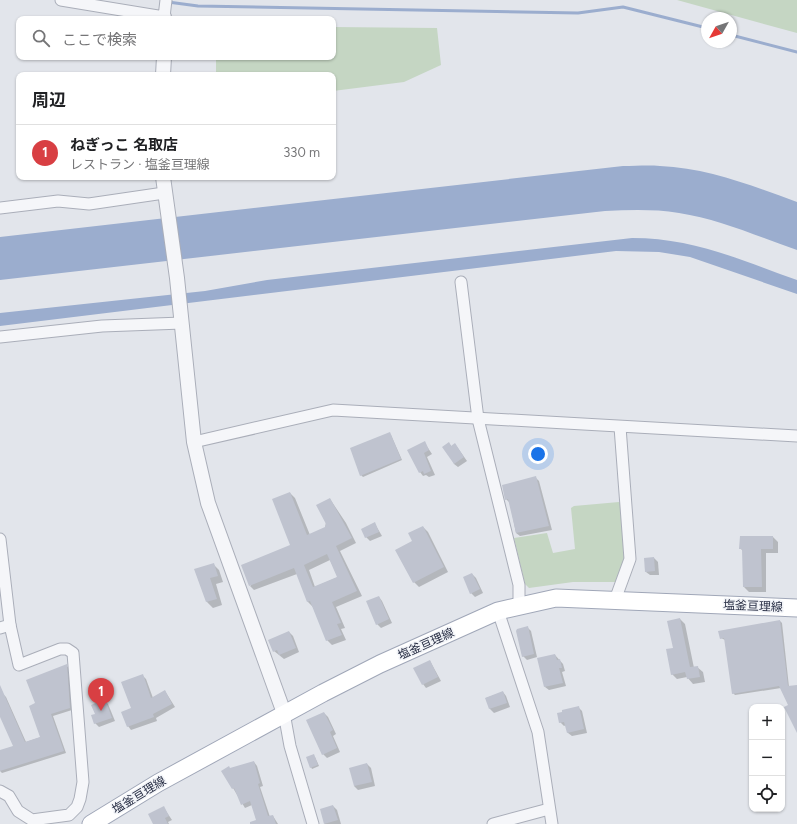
<!DOCTYPE html>
<html lang="ja">
<head>
<meta charset="utf-8">
<style>
  :root { --surface:#fff; --page:#f2f2f2; --text:#202124; --muted:#757577; --line:#e0e0e0; --accent:#d83f43 }
  body { margin:0; font-family:Figtree,"Noto Sans JP",sans-serif; background:var(--page); color:var(--text) }
  .controls { position:absolute; right:12px; bottom:12px; display:grid; overflow:hidden; border-radius:8px; box-shadow:0 1px 3px #0004 }
  .controls button { width:36px; height:36px; display:grid; place-items:center; padding:0; border:0; border-bottom:1px solid var(--line); background:var(--surface); color:var(--text); font:20px sans-serif }
  .compass { position:absolute; left:701px; top:12px; width:36px; height:36px; border-radius:50%; background:var(--surface); box-shadow:0 1px 3px #0004; rotate:230deg }
  .you { position:absolute; left:538px; top:454px; width:14px; height:14px; margin:-10px; border:3px solid #fff; border-radius:50%; background:#1a73e8; box-shadow:0 0 0 6px #1a73e833 }
  .badge { display:grid; place-items:center; width:26px; height:26px; border-radius:50%; background:var(--accent); color:#fff; font-size:13px; font-weight:700 }
  .pin { position:absolute; translate:-50% -33px; filter:drop-shadow(0 1px 2px #0008) }
  .pin::after { content:''; position:absolute; top:21px; width:14px; height:12px; background:inherit; clip-path:polygon(0 0,100% 0,50% 100%) }
  .list { margin:0; padding:0; list-style:none }
  h2 { display:flex; justify-content:space-between; align-items:center; height:52px; margin:0; padding:0 16px; font-size:17px }
  h2 small { font-size:13px; font-weight:400; color:var(--muted) }
  .list li { display:grid; grid-template-columns:26px 1fr auto; gap:12px; align-items:center; box-sizing:border-box; height:56px; padding:0 16px; border-top:1px solid var(--line) }
  .list b { display:block; font-size:15px; white-space:nowrap }
  .list p { margin:0; font-size:13px; white-space:nowrap; color:var(--muted) }
  .list em { font-size:13px; font-style:normal; color:var(--muted) }
  .icon { flex:none; width:22px; height:22px; fill:none; stroke:currentColor; stroke-width:2; stroke-linecap:round; stroke-linejoin:round }
  .map { position:relative; flex:none; width:797px; height:824px; overflow:hidden }
  .search { position:absolute; background:var(--surface); box-shadow:0 1px 3px #0004; left:16px; top:16px; width:320px; height:44px; display:flex; align-items:center; gap:10px; box-sizing:border-box; padding:0 14px; border-radius:8px; color:var(--muted); font-size:15px }
  .panel { position:absolute; background:var(--surface); box-shadow:0 1px 3px #0004; left:16px; top:72px; width:320px; height:108px; border-radius:8px }
  .map>svg:first-child { display:block }
  .green { fill:#c5d6c3 }
  .water { fill:#9badce }
  .shadow { fill:#0003; fill-rule:evenodd }
  .lines { fill:none; stroke-linecap:round; stroke-linejoin:round }
  .stream { stroke:#9badce; stroke-width:3 }
  .building { fill:#bfc3cf; fill-rule:evenodd }
  .minor-casing { stroke:#aaaeb9; stroke-width:13 }
  .tertiary-casing { stroke:#aaaeb9; stroke-width:16 }
  .primary-casing { stroke:#a0a7b8; stroke-width:19 }
  .minor { stroke:#f5f6f9; stroke-width:11 }
  .tertiary { stroke:#f5f6f9; stroke-width:14 }
  .primary { stroke:#fff; stroke-width:17 }
  .labels { text-anchor:middle; dominant-baseline:central; stroke-width:3; stroke-linejoin:round; paint-order:stroke }
  .street-label { font-size:12px; fill:#292f45; stroke:#f2f4f8 }
</style>
</head>
<body>
<div class="map">
<svg width="797" height="824" viewBox="0 0 797 824">
  <rect width="100%" height="100%" fill="#e2e5eb"/>
  <g class="green">
    <polygon points="677,0 797,0 797,33"/>
    <polygon points="333,27 437,28 441,65 404,82 333,91 333,75 216,75 216,57 333,57"/>
    <polygon points="619,502 623,508 625,560 616,582 573,582 529,588 525,584 514,538 547,533 553,553 575,549 571,508 574,506"/>
  </g>
  <g class="water">
    <path d="M623 166C636 166 648 165 660 166 708 168 753 186 797 202V250C759 237 719 219 679 213 654 209 630 210 605 211L0 280V237Z"/>
    <path d="M632 238C693 238 741 260 797 280V294L690 257 659 252 616 251 0 326V313L205 291 267 280Z"/>
  </g>
  <g class="shadow">
    <polygon points="391,435 402,460 363,477 361,475"/>
    <polygon points="424,442 432,454 427,457 435,475 429,477 426,475 423,476 420,472"/>
    <polygon points="449,443 452,447 455,444 467,461 458,467 454,464"/>
    <polygon points="535,477 539,481 552,530 520,536 516,533 510,503 506,499"/>
    <path d="M290 493 295 498 310 535 325 528 330 499 346 523 356 543 340 551 362 596 336 607 345 628 341 629 346 640 332 645 327 640 313 607 308 602 297 574 254 590 250 586 291 546ZM330 560 338 577 315 587 309 570Z"/>
    <polygon points="375,524 382,536 370,541 366,537"/>
    <polygon points="423,527 428,532 448,572 419,587 414,582 413,542"/>
    <polygon points="773,537 778,542 778,553 766,553 766,592 749,592 744,587 743,551 740,548"/>
    <polygon points="654,558 658,562 659,575 650,575 646,572"/>
    <polygon points="213,564 219,570 223,582 216,584 222,605 213,608 207,602 195,570"/>
    <polygon points="472,574 476,578 483,593 475,597 471,593"/>
    <polygon points="379,597 382,601 392,623 381,628 377,624"/>
    <polygon points="680,619 685,624 694,668 697,667 703,672 705,682 693,684 687,677 677,679 672,674 674,649"/>
    <polygon points="780,621 782,623 789,687 797,686 797,731 789,706 781,688 735,695 733,693 725,640 721,638"/>
    <polygon points="527,627 531,631 537,657 527,660 523,656"/>
    <polygon points="289,632 293,636 299,652 284,659 274,651"/>
    <polygon points="555,655 563,664 565,671 562,672 566,686 549,690 545,687"/>
    <polygon points="430,661 441,681 426,688 423,684"/>
    <polygon points="66,666 68,667 72,710 53,716 66,753 2,773 0,771 0,751 15,746 0,714 0,696 4,695 6,697 26,742 41,737 37,704"/>
    <polygon points="143,676 146,679 153,698 165,691 175,707 156,718 157,721 131,730 128,726"/>
    <polygon points="503,692 506,696 510,707 494,713 490,709 486,698"/>
    <polygon points="104,700 108,704 115,721 99,727 95,723"/>
    <polygon points="578,707 582,711 587,733 572,736 568,733 566,725 564,726 560,722"/>
    <polygon points="324,713 328,717 336,734 333,736 340,752 327,758 323,754"/>
    <polygon points="315,757 319,766 312,769 311,767"/>
    <polygon points="254,762 257,766 263,786 260,787 270,817 273,816 278,824 256,824 257,821 252,805 245,808 233,788 231,769"/>
    <polygon points="367,764 371,768 375,786 358,790 354,786"/>
    <polygon points="333,806 337,810 341,824 325,824 321,810"/>
    <polygon points="164,808 172,820 168,822 169,824 154,824"/>
  </g>
  <g class="lines">
    <g class="stream">
      <polyline points="168,2 198,6 578,13 623,7 707,28"/>
      <polyline points="731,35 797,52"/>
    </g>
  </g>
  <g class="building">
    <polygon points="390,432 401,459 360,476 350,448"/>
    <polygon points="425,441 429,450 424,453 431,471 424,474 423,471 419,473 407,450"/>
    <polygon points="449,442 451,446 455,443 464,457 454,464 442,447"/>
    <polygon points="536,476 549,526 516,533 508,499 505,500 502,485"/>
    <path d="M290 492 307 535 325 527 326 524 316 505 330 498 352 538 336 546 357 591 332 602 341 623 337 624 342 635 326 641 310 601 307 602 294 568 249 586 241 565 290 545 272 499ZM327 554 337 577 313 587 304 565Z"/>
    <polygon points="375,522 379,532 365,538 361,529"/>
    <polygon points="423,526 444,567 413,583 395,550 412,541 408,533"/>
    <polygon points="740,536 773,536 773,549 761,549 762,587 743,587 742,549 739,549"/>
    <polygon points="654,557 655,571 645,572 644,558"/>
    <polygon points="214,563 218,576 210,578 217,599 206,602 194,569"/>
    <polygon points="472,573 480,589 470,594 463,577"/>
    <polygon points="379,596 389,619 376,625 366,601"/>
    <polygon points="680,618 690,667 698,666 700,677 687,679 685,672 671,675 666,649 673,648 667,621"/>
    <polygon points="780,620 788,686 797,685 797,733 784,707 788,705 779,686 732,694 724,638 720,639 718,631"/>
    <polygon points="528,626 534,654 522,657 516,631 517,629"/>
    <polygon points="289,631 296,648 279,655 277,650 273,652 268,640"/>
    <polygon points="555,654 557,660 560,659 562,668 559,668 563,683 544,687 537,658"/>
    <polygon points="430,660 438,677 422,685 413,668"/>
    <polygon points="67,664 70,708 51,714 64,751 0,771 0,750 13,746 0,717 0,685 25,742 40,737 29,706 35,703 26,680"/>
    <polygon points="143,674 151,698 165,690 172,704 153,714 154,717 127,727 121,712 131,708 121,682"/>
    <polygon points="503,691 507,703 489,709 485,698"/>
    <polygon points="105,699 112,718 94,724 91,715 95,714 91,705"/>
    <polygon points="579,706 584,729 567,733 564,722 559,723 557,713 562,712 562,710"/>
    <polygon points="324,712 333,730 330,732 337,748 322,755 306,720"/>
    <polygon points="314,754 318,765 310,768 306,757"/>
    <polygon points="254,761 260,783 258,784 268,816 273,815 276,824 250,824 250,822 256,820 250,801 241,805 234,788 232,789 221,771 229,766 230,768"/>
    <polygon points="367,763 372,782 354,786 349,768"/>
    <polygon points="333,805 338,820 324,824 320,809"/>
    <polygon points="164,806 169,816 165,818 168,824 153,824 148,814"/>
  </g>
  <g class="lines">
    <defs>
      <g id="minor">
        <polyline points="61,0 164,17 166,0"/>
        <polyline points="0,208 58,201 89,204 164,193"/>
        <polyline points="461,282 478,419 519,585 519,605"/>
        <polyline points="0,337 102,326 182,323"/>
        <polyline points="194,442 333,410 797,436"/>
        <polyline points="0,539 10,625 19,665 60,649 67,649 73,653 83,782 80,799 77,807 69,815 32,820 18,811 9,796 0,791"/>
        <polyline points="615,600 630,559 620,427"/>
        <polyline points="498,611 538,732 552,824"/>
        <polyline points="0,628 10,625"/>
        <polyline points="284,713 290,746 313,824"/>
        <polyline points="493,824 549,809"/>
      </g>
      <g id="tertiary">
        <polyline points="164,19 164,17"/>
        <polyline points="163,75 164,57"/>
        <polyline points="163,177 177,278 194,442 208,503 284,713"/>
      </g>
      <polyline id="primary" points="91,824 158,783 323,693 380,664 498,611 556,598 797,608"/>
    </defs>
    <use href="#minor" class="minor-casing"/>
    <use href="#tertiary" class="tertiary-casing"/>
    <use href="#primary" class="primary-casing"/>
    <use href="#minor" class="minor"/>
    <use href="#tertiary" class="tertiary"/>
    <use href="#primary" class="primary"/>
  </g>
  <g class="labels">
    <g class="street-label">
      <text transform="translate(753 606) rotate(2)">塩釜亘理線</text>
      <text transform="translate(426 644) rotate(-24)">塩釜亘理線</text>
      <text transform="translate(139 795) rotate(-31)">塩釜亘理線</text>
    </g>
  </g>
</svg>
<div class="controls">
<button>+</button>
<button>−</button>
<button><svg class="icon" aria-label="locate" viewBox="0 0 24 24"><circle cx="12" cy="12" r="6"/><path d="M12 2v4M12 18v4M2 12h4M18 12h4"/></svg></button>
</div>
<svg class="compass" viewBox="-18 -18 36 36"><path d="M0-13l5 13h-10z" fill="#e53935"/><path d="M0 13l5-13h-10z" fill="#757577"/></svg>
<div class="you"></div>
<div class="pin badge" style="left:101px;top:711px">1</div>
<div class="search"><svg class="icon" aria-label="search" viewBox="0 0 24 24"><circle cx="10" cy="10" r="6"/><path d="M15 15l6 6"/></svg>ここで検索</div>
<section class="panel">
<h2>周辺<small></small></h2>
<ul class="list">
<li><span class="badge">1</span><div><b>ねぎっこ 名取店</b><p>レストラン · 塩釜亘理線</p></div><em>330 m</em></li>
</ul>
</section>
</div>
</body>
</html>
